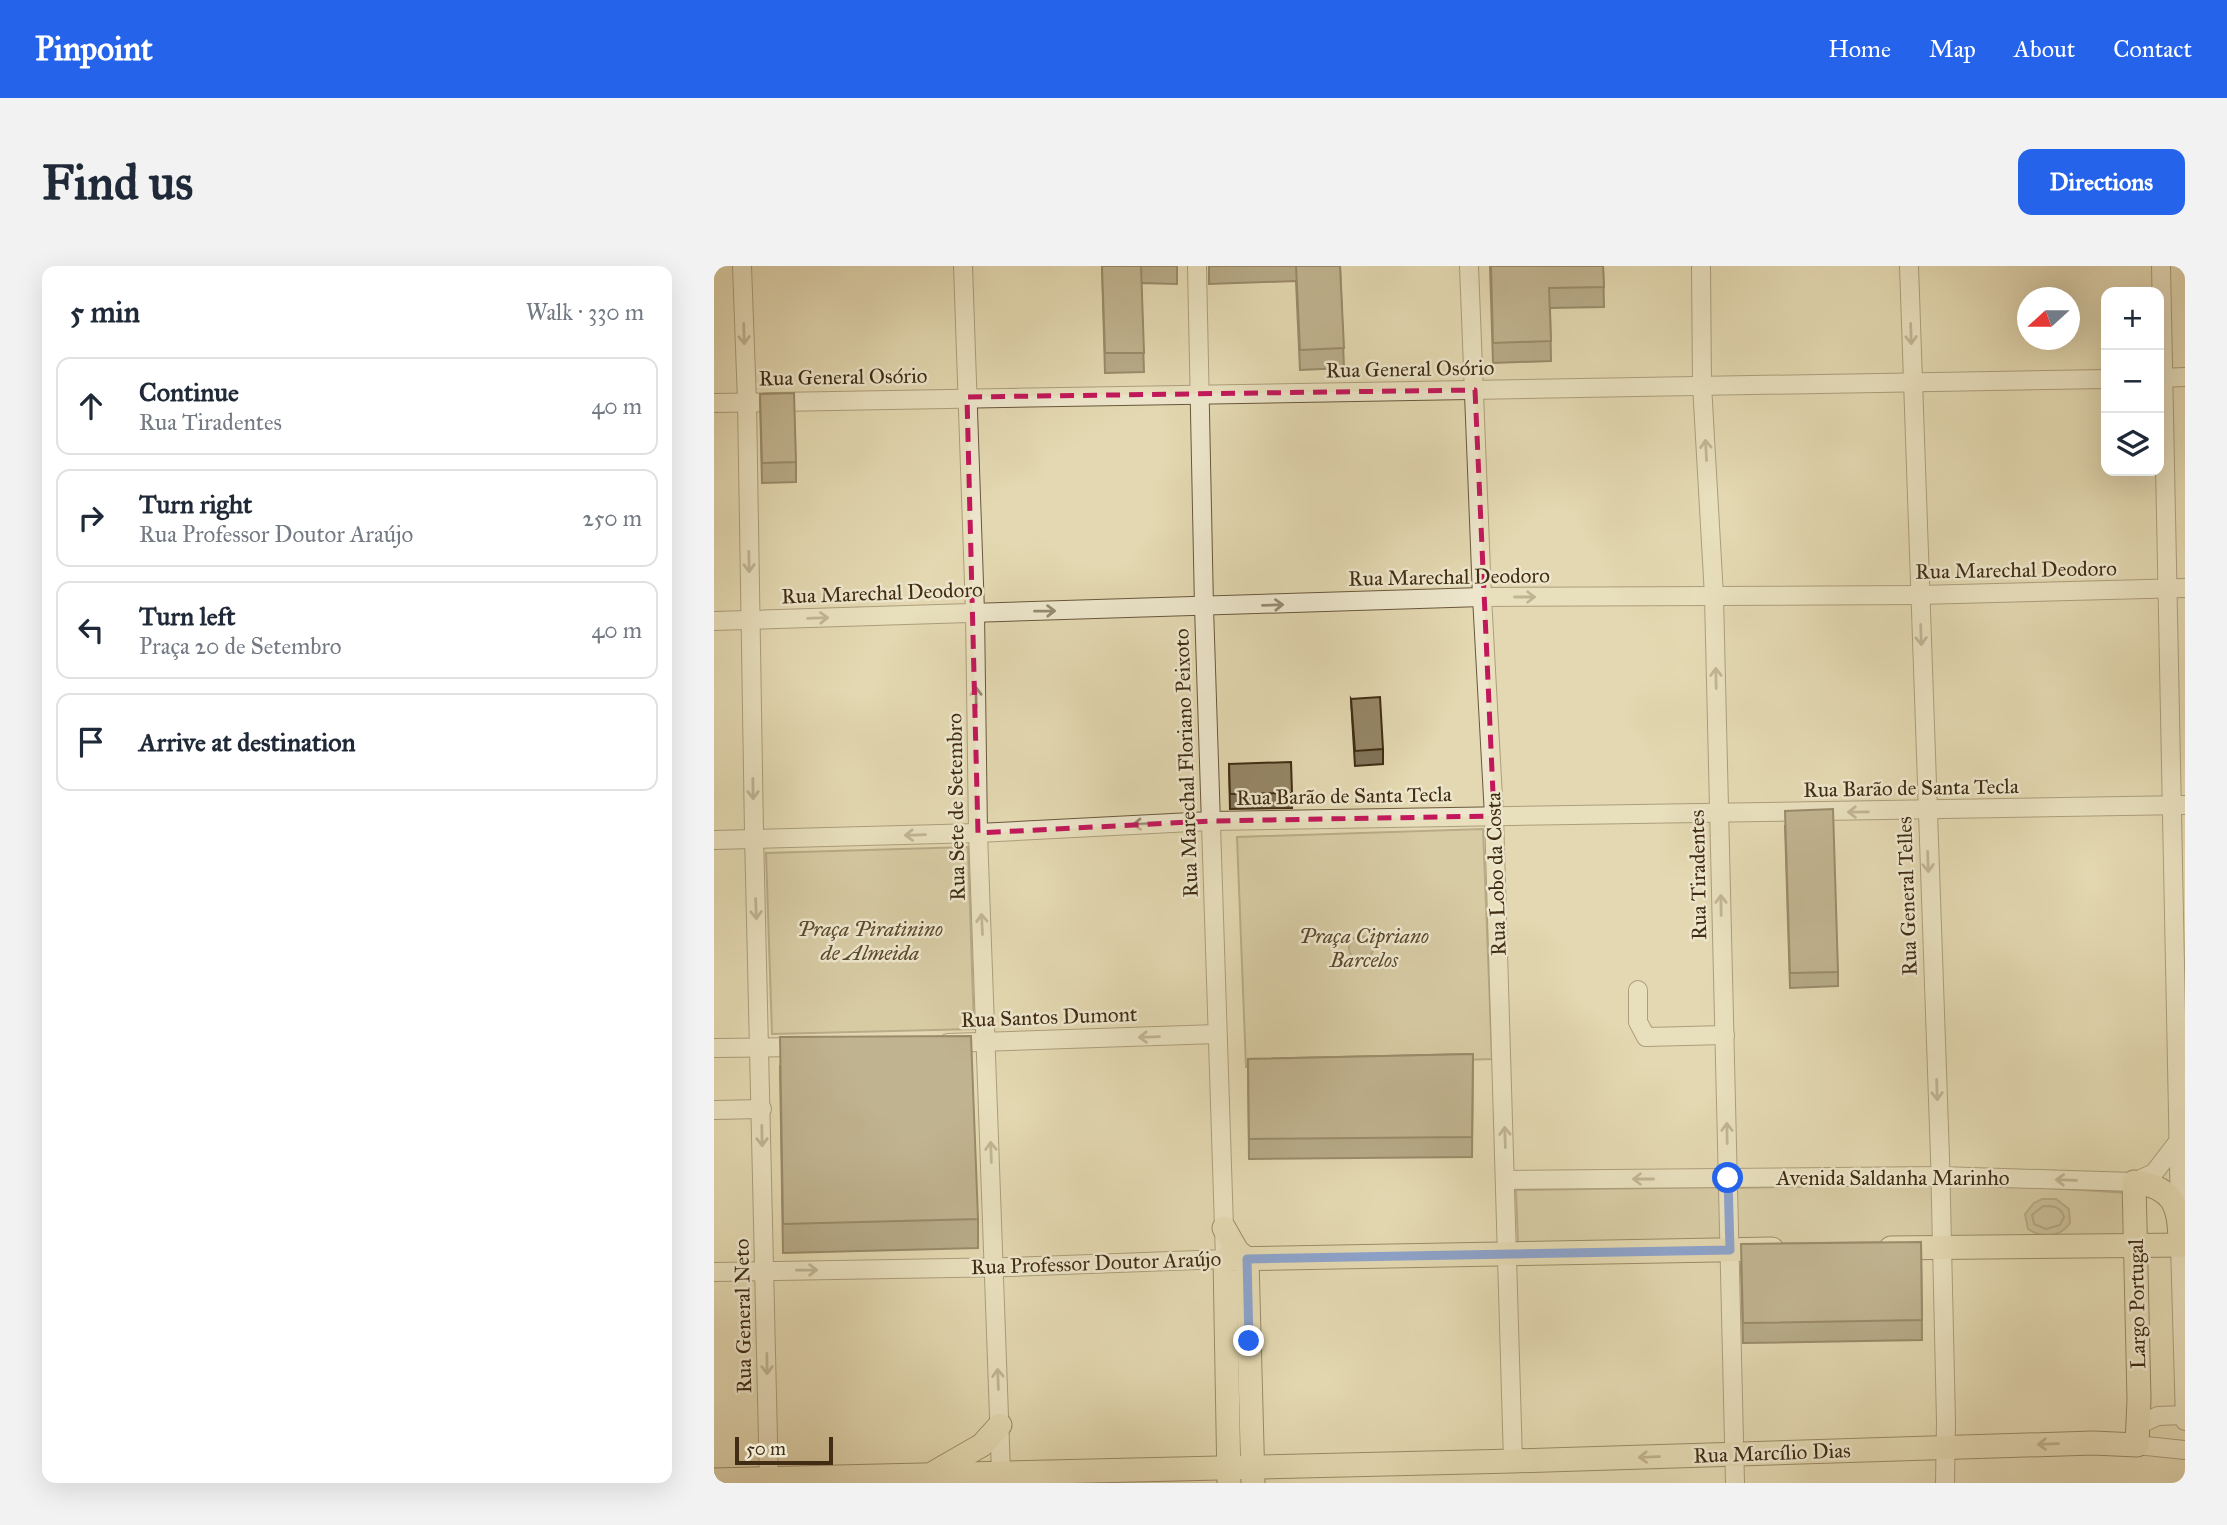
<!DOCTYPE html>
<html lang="en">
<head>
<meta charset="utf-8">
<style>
  :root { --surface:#fff; --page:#f2f2f3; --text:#1f2937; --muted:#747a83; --line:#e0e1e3; --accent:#2563eb }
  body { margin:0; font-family:"IM FELL Great Primer",serif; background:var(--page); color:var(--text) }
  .controls { position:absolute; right:21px; top:21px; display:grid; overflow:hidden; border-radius:14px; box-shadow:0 7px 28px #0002 }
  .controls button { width:63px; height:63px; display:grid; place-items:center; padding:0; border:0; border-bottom:2px solid var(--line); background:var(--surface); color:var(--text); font:35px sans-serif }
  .compass { position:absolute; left:1303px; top:21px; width:63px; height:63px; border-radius:50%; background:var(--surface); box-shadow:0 7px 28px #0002; rotate:249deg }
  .scale { position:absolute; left:21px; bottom:18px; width:98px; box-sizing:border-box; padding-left:7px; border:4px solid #402d14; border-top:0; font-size:19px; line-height:24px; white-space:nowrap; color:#402d14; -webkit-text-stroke:5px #ede6cc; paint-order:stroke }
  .stop { position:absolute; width:21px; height:21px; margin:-16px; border:5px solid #2563eb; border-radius:50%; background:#fff }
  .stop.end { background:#2563eb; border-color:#fff; box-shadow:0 2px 7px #0008 }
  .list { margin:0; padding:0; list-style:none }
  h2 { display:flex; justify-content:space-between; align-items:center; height:91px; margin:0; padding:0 28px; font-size:30px }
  h2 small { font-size:23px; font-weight:400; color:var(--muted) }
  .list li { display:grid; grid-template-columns:46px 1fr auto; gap:21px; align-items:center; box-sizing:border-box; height:98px; margin:0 14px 14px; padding:0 14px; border:2px solid var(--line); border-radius:14px }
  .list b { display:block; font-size:26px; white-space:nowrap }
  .list p { margin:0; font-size:23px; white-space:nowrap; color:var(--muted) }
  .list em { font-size:23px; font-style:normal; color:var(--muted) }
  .icon { flex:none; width:38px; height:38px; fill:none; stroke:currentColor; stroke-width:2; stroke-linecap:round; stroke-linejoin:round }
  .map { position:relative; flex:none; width:1471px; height:1217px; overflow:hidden; border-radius:14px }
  header { display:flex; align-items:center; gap:42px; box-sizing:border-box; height:98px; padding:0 35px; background:var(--accent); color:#fff }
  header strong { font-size:33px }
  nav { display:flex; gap:38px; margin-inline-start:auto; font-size:24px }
  .intro { display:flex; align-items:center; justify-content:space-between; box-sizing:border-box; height:168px; padding:0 42px }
  h1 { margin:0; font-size:49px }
  .button { padding:18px 32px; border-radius:14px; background:var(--accent); color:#fff; font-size:24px; font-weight:700 }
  main { display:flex; gap:42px; padding:0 42px }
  aside { flex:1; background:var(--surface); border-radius:14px; box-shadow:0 7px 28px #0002 }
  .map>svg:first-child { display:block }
  .green { fill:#c7bb96; stroke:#847455; stroke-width:2 }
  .water { fill:#ac9e7c; stroke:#817152; stroke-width:2 }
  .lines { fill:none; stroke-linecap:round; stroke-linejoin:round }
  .shore { stroke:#766648; stroke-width:2 }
  .minor-casing { stroke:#69583b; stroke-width:20 }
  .major-casing { stroke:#402d14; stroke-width:25 }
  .minor { stroke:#ede6cc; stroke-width:18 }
  .major { stroke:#e3d8b1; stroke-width:23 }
  .wall { fill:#807358; stroke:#402d14; stroke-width:2 }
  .building { fill:#958666; stroke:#402d14; stroke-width:2 }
  .oneway { stroke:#968a70 }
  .oneway2 { stroke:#928262 }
  .route { stroke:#2563eb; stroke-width:9 }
  .marked { fill:none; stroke:#c2185b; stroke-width:5; stroke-dasharray:14 9; stroke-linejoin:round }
  .labels { text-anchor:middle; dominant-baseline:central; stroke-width:5; stroke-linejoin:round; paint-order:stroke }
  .street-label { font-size:21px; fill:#402d14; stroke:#ede6cc }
  .park-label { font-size:21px; font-style:italic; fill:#5b492e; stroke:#ede6cc }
</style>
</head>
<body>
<header>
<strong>Pinpoint</strong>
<nav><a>Home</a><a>Map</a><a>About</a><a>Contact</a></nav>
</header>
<div class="intro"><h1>Find us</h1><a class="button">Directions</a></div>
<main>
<aside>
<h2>5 min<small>Walk · 330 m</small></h2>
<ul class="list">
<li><svg class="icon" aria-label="ahead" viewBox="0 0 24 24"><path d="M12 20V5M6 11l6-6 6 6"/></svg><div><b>Continue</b><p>Rua Tiradentes</p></div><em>40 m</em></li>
<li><svg class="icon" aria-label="right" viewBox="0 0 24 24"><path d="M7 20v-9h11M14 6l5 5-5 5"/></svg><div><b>Turn right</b><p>Rua Professor Doutor Araújo</p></div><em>250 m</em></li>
<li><svg class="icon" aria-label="left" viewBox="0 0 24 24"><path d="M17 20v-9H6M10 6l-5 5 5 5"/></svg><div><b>Turn left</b><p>Praça 20 de Setembro</p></div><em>40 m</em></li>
<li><svg class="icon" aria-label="arrive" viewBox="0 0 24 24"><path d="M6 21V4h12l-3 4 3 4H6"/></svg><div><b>Arrive at destination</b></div></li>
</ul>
</aside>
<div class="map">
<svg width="1471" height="1217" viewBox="0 0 1471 1217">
  <rect width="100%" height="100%" fill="#e3d8b1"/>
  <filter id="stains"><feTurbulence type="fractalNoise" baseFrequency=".00286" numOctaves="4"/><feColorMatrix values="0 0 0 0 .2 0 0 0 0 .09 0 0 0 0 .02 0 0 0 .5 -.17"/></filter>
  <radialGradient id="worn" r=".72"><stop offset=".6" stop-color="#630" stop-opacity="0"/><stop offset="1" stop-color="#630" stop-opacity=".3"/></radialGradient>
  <g class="green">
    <polygon points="769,563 778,793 532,801 523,571"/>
    <polygon points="254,581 260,763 58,768 52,587"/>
    <polygon points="1233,916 1417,927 1416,975 1233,977"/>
    <polygon points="1221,917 1222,975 1024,978 1022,922"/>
    <polygon points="1009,921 1009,978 804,979 802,924"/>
  </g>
  <g class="water">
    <circle cx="647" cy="682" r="12"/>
    <path d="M1328 933H1342L1355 943 1356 957C1346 972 1328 972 1314 963L1311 948 1320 937Z"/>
  </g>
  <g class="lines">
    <path class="shore" d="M1329 940C1338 940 1347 940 1350 951L1346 959 1332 963 1320 958 1318 949Z"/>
    <defs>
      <g id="minor">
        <polyline points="28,0 33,136 40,567 55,1217"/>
        <polyline points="249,0 261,346 264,567 287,1206"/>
        <polyline points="755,0 768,331 780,550 799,1195"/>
        <polyline points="987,0 988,119 1000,330 1021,1217"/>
        <polyline points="1195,0 1226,891 1232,1156 1231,1217"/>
        <polyline points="1447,0 1466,948"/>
        <polyline points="1445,112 1471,111"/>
        <polyline points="0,137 1392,113"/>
        <polyline points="0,355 768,331 1205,329 1471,322"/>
        <polyline points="0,574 264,567 497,555 1471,539"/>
        <polyline points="924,724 924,756 932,771 1011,769"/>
        <polyline points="234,777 503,768"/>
        <polyline points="0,782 90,781"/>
        <polyline points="0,844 48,843"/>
        <polyline points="792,914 1226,910 1420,916 1440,907 1463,877"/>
        <polyline points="1466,979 1471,1155"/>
        <polyline points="0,1006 297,1001 511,993 490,341 483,0"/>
        <polyline points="1424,1159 1444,1150 1471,1149"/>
        <polyline points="1423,1179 1471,1184"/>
      </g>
      <g id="major">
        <polyline points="510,962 523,985 533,993"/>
        <polyline points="1177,982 1471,979"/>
        <polyline points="533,993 539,1217"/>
        <polyline points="221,1206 268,1179 286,1159"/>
        <path d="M0 1214 799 1195 1379 1177 1423 1179 1425 1133 1420 916C1462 921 1466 943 1466 979"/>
        <polyline points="515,1217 511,993 1058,983"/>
      </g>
    </defs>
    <use href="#minor" class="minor-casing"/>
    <use href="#major" class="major-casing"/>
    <use href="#minor" class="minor"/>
    <use href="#major" class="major"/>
  </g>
  <g class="wall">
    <polygon points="388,0 463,0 463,18 427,17 430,106 391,107"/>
    <polygon points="495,0 626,0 630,102 586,104 582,15 495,18"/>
    <polygon points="776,0 889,0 890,41 836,42 837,95 779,97"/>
    <polygon points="46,128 82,196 82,216 48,217"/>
    <polygon points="637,433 669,483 669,498 641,500"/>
    <polygon points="515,498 578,527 578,542 516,543"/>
    <polygon points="1071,559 1124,706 1124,720 1076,722"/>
    <polygon points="759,788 758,891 535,893 534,793"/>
    <polygon points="66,801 264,953 264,982 69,987"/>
    <polygon points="1207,976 1208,1074 1029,1077 1027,998"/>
  </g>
  <g class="building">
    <polygon points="388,0 427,0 430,87 391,87"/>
    <polygon points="582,0 626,0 630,82 586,84"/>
    <polygon points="777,0 889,0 890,21 835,22 837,75 779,77"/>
    <polygon points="80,127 82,196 48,197 46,128"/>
    <polygon points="666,431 669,483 641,485 637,433"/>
    <polygon points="577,496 578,527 516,528 515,498"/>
    <polygon points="1119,543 1124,706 1076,707 1071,545"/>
    <polygon points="257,770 264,953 69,958 66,771"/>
    <polygon points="759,788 758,871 535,873 534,793"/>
    <polygon points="1207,976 1208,1054 1029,1057 1027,978"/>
  </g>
  <defs><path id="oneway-shaft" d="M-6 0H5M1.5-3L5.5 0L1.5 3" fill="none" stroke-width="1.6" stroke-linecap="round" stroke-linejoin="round" transform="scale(1.75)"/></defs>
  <g class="oneway">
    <use href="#oneway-shaft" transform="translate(30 68) rotate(88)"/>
    <use href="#oneway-shaft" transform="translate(1197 68) rotate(88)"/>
    <use href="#oneway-shaft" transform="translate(992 184) rotate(-93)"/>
    <use href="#oneway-shaft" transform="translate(35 296) rotate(89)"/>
    <use href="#oneway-shaft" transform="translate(811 331)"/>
    <use href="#oneway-shaft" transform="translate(559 339) rotate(-2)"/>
    <use href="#oneway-shaft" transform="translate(331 345) rotate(-1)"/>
    <use href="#oneway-shaft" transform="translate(104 352) rotate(-2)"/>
    <use href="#oneway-shaft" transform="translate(1207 369) rotate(88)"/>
    <use href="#oneway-shaft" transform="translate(1002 412) rotate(-91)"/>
    <use href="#oneway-shaft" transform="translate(262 431) rotate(-91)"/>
    <use href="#oneway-shaft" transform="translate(39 523) rotate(89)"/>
    <use href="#oneway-shaft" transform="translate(1144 546) rotate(179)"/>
    <use href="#oneway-shaft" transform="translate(429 558) rotate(177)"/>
    <use href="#oneway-shaft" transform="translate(201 569) rotate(178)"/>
    <use href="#oneway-shaft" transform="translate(1214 596) rotate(88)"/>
    <use href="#oneway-shaft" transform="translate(1007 639) rotate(-91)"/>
    <use href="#oneway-shaft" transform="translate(42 643) rotate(88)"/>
    <use href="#oneway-shaft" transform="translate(268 658) rotate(-93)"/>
    <use href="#oneway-shaft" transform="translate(435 771) rotate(178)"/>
    <use href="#oneway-shaft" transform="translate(1223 824) rotate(88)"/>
    <use href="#oneway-shaft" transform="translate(1013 867) rotate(-91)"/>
    <use href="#oneway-shaft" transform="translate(48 870) rotate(89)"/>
    <use href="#oneway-shaft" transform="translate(791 871) rotate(-92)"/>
    <use href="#oneway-shaft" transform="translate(277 886) rotate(-92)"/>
    <use href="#oneway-shaft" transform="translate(929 913) rotate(180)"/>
    <use href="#oneway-shaft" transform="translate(1352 914) rotate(-178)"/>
    <use href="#oneway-shaft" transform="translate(93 1004) rotate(-1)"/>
    <use href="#oneway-shaft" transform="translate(53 1098) rotate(89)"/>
    <use href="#oneway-shaft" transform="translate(284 1113) rotate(-92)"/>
  </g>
  <g class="oneway2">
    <use href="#oneway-shaft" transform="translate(1334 1178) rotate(178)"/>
    <use href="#oneway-shaft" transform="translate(935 1191) rotate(178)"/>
  </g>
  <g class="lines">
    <polyline class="route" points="535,1075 533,993 1016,984 1014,912"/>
  </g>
  <path d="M0 0H1471V1217H0ZM761 124 780 550 497 555 264 567 253 131Z" fill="#e3d8b1" fill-opacity=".55" fill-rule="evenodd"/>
  <path class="marked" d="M761 124 780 550 497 555 264 567 253 131Z"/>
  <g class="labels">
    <g class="street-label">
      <text transform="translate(696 103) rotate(-1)">Rua General Osório</text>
      <text transform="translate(129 111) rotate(-1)">Rua General Osório</text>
      <text transform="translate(1302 304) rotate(-1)">Rua Marechal Deodoro</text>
      <text transform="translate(735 311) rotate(-1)">Rua Marechal Deodoro</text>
      <text transform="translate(168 327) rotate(-2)">Rua Marechal Deodoro</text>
      <text transform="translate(472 497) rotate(-92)">Rua Marechal Floriano Peixoto</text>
      <text transform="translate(1197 522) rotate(-1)">Rua Barão de Santa Tecla</text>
      <text transform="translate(630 530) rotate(-1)">Rua Barão de Santa Tecla</text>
      <text transform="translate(242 541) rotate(-91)">Rua Sete de Setembro</text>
      <text transform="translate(782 608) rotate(-92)">Rua Lobo da Costa</text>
      <text transform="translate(984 609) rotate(-91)">Rua Tiradentes</text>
      <text transform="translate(1193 630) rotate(-92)">Rua General Telles</text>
      <text transform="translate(335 751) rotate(-2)">Rua Santos Dumont</text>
      <text x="1179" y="912">Avenida Saldanha Marinho</text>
      <text transform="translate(382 997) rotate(-2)">Rua Professor Doutor Araújo</text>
      <text transform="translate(1423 1038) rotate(-91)">Largo Portugal</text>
      <text transform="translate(29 1050) rotate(-91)">Rua General Neto</text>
      <text transform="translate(1058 1187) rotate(-2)">Rua Marcílio Dias</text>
    </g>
    <g class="park-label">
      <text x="156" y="663">Praça Piratinino<tspan x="156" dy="24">de Almeida</tspan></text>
      <text x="650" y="670">Praça Cipriano<tspan x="650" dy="24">Barcelos</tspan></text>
    </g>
  </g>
  <rect width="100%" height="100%" filter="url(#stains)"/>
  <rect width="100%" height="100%" fill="url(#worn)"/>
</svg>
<div class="controls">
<button>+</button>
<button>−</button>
<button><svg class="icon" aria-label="layers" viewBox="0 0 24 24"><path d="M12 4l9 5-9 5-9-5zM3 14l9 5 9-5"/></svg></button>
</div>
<svg class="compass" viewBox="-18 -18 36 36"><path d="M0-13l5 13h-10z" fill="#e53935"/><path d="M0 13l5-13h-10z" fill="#747a83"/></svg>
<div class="scale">50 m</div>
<div class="stop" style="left:1014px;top:912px"></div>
<div class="stop end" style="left:535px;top:1075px"></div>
</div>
</main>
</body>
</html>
